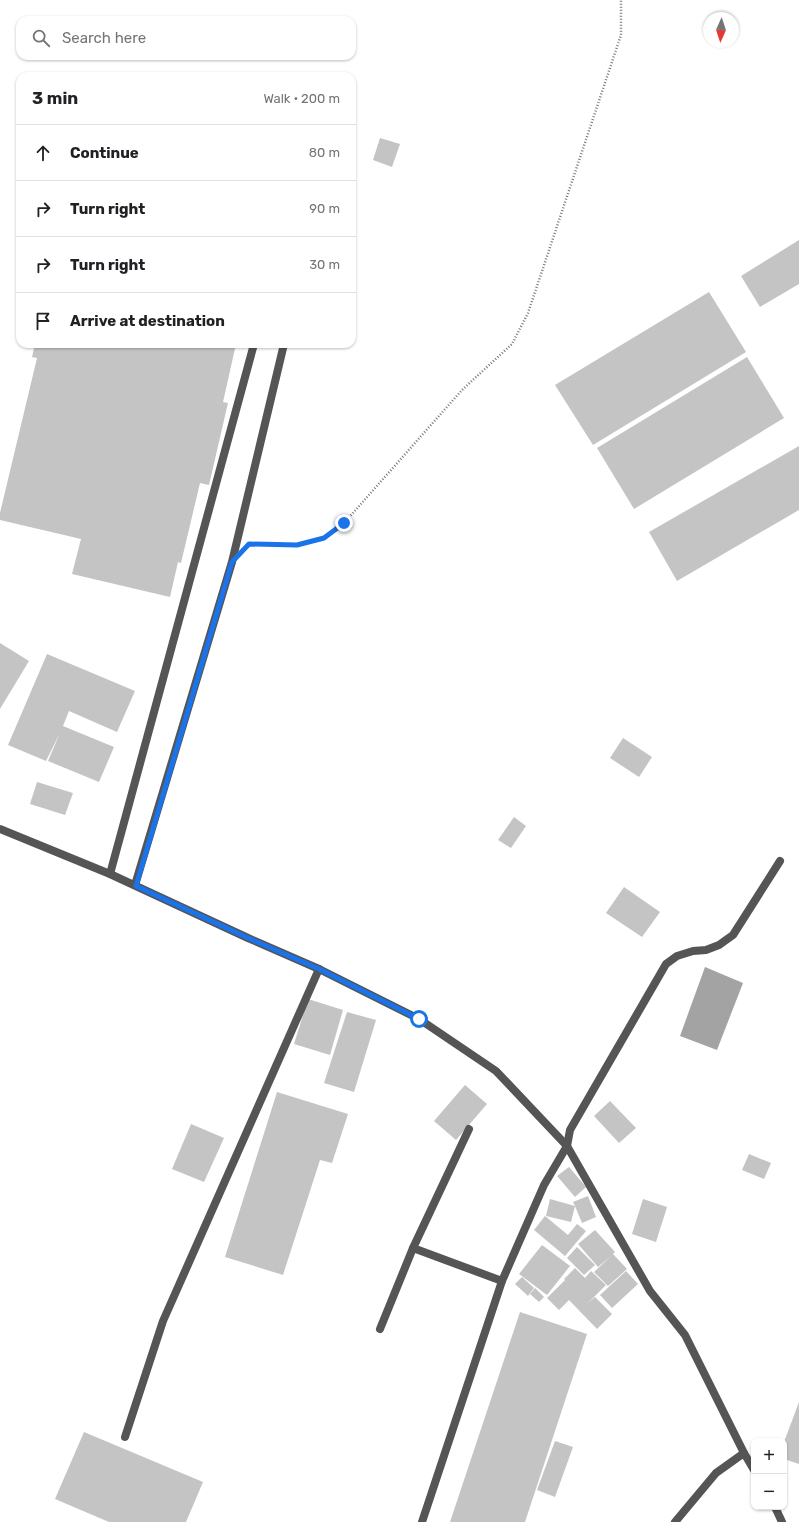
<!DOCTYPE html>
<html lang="en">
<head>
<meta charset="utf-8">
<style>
  :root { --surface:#fff; --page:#f6f6f6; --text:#202124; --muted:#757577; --line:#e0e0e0 }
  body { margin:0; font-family:Rubik,sans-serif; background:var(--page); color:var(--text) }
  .controls { position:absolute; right:12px; bottom:12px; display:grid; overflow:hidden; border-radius:8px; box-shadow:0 1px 3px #0004 }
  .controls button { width:36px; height:36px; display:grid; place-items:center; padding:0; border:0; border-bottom:1px solid var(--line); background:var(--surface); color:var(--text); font:20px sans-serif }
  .compass { position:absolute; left:703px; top:12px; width:36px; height:36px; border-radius:50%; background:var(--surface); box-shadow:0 1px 3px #0004; rotate:183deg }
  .stop { position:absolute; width:12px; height:12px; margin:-9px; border:3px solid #1a73e8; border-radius:50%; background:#fff }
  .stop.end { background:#1a73e8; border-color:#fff; box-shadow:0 1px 4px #0008 }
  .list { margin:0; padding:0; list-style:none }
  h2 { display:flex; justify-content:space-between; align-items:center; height:52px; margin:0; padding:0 16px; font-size:17px }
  h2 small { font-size:13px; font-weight:400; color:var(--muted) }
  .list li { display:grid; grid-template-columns:26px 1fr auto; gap:12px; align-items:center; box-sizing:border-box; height:56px; padding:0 16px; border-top:1px solid var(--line) }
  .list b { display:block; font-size:15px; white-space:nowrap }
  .list em { font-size:13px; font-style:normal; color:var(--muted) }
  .icon { flex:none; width:22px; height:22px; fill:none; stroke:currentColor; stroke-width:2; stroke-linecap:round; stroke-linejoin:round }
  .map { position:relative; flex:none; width:799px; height:1522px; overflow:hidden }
  .search { position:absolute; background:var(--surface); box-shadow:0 1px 3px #0004; left:16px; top:16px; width:340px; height:44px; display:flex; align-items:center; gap:10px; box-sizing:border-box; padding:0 14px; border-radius:12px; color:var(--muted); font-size:15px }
  .panel { position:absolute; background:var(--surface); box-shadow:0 1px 3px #0004; left:16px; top:72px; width:340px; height:276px; border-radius:12px }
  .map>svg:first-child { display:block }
  .water { fill:#a3a3a3 }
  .building { fill:#c4c4c4 }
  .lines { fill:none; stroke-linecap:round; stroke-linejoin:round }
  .path { stroke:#777; stroke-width:2.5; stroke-dasharray:1 2; stroke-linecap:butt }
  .service { stroke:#555; stroke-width:8 }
  .minor { stroke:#555; stroke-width:8 }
  .route { stroke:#1a73e8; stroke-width:5 }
</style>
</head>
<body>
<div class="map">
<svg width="799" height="1522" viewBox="0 0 799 1522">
  <rect width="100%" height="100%" fill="#fff"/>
  <polygon class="water" points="705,967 743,983 717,1050 680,1036"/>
  <g class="building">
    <polygon points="380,138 400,144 392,167 373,160"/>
    <polygon points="799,240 799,284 760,307 741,276"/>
    <polygon points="709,292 746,352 593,445 555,385"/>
    <polygon points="35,344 236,344 223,402 228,403 209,485 200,483 181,563 178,562 170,597 72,574 81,539 0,520 0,513 37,358 32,357"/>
    <polygon points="747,357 784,418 634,509 597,448"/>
    <polygon points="799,446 799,510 677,581 649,532"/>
    <polygon points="0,643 29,661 0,709"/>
    <polygon points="47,654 135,691 117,732 69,711 63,726 114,747 99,782 48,761 60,733 46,761 8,745"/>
    <polygon points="623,738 652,757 639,777 610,758"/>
    <polygon points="37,782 73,793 65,815 30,804"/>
    <polygon points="514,817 526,826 511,848 498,840"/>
    <polygon points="624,887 660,912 642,937 606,913"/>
    <polygon points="308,999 343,1010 330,1055 294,1044"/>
    <polygon points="347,1012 376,1020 354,1092 324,1083"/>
    <polygon points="465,1085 487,1104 456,1140 434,1121"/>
    <polygon points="277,1092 348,1114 332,1163 320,1160 283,1275 225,1257"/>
    <polygon points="610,1101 636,1128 619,1143 594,1116"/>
    <polygon points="191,1124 224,1138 204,1182 172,1169"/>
    <polygon points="749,1154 771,1163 764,1179 742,1170"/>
    <polygon points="569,1167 586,1187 575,1197 557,1176"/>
    <polygon points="588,1196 596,1217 582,1223 575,1206 571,1222 546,1216 550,1199 575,1206 573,1202"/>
    <polygon points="643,1199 667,1207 656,1242 632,1234"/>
    <polygon points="545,1216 568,1235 577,1224 586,1231 565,1256 534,1230"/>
    <polygon points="595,1230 615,1252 613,1254 627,1269 608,1286 594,1272 611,1256 598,1267 578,1244"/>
    <polygon points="542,1245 570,1266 547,1295 519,1274"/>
    <polygon points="577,1247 595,1265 584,1275 567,1258"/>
    <polygon points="575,1268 585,1278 591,1271 606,1285 587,1304 595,1297 612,1314 597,1329 569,1300 559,1310 547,1298 565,1280 578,1291 564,1279"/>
    <polygon points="626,1271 638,1284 612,1308 600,1295"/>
    <polygon points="522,1277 534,1288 528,1296 515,1284"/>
    <polygon points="535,1288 544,1297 539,1302 530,1294"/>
    <polygon points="520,1312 587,1334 525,1522 450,1522"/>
    <polygon points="799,1402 799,1464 784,1459 784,1442"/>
    <polygon points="84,1432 203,1482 186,1522 109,1522 55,1499"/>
    <polygon points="555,1441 573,1447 555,1497 537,1490"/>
  </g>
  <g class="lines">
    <polyline class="path" points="255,544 297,545 324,538 344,523 462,390 512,344 528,313 621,35 621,0"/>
    <g class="service">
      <polyline points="110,874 254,344"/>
      <polyline points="135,885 232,562 284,344"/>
      <polyline points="469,1129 413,1248 502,1281"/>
      <polyline points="380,1329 413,1248"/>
      <polyline points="125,1437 163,1321 319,969"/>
      <polyline points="422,1522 502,1281 544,1185 567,1146 570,1130 666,964 677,956 693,951 706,950 719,945 733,935 780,861"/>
      <polyline points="675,1522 716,1473 744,1453"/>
    </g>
    <g class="minor">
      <polyline points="0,829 110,874 248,938 319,969 419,1019 496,1071 567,1146 650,1291 685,1335 744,1453 754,1470"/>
      <polyline points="775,1507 782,1522"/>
    </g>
  </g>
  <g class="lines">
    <polyline class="route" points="344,523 324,538 297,545 249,544 232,562 136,886 248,938 319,969 419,1019"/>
  </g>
</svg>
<div class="controls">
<button>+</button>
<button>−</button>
</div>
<svg class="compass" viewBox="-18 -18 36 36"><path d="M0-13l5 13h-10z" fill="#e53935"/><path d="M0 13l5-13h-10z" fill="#757577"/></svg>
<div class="stop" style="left:419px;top:1019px"></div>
<div class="stop end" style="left:344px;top:523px"></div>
<div class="search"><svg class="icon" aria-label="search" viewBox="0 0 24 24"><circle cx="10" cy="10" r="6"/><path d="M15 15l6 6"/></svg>Search here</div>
<section class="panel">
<h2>3 min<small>Walk · 200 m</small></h2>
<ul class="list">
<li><svg class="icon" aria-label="ahead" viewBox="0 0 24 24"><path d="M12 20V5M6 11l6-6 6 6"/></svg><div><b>Continue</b></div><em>80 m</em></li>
<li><svg class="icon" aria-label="right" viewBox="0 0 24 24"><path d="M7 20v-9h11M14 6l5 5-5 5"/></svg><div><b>Turn right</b></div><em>90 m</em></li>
<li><svg class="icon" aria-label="right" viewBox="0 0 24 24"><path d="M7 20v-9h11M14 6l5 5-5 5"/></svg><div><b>Turn right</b></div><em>30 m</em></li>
<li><svg class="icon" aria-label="arrive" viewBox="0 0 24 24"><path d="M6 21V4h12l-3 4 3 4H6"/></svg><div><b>Arrive at destination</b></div></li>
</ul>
</section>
</div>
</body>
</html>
